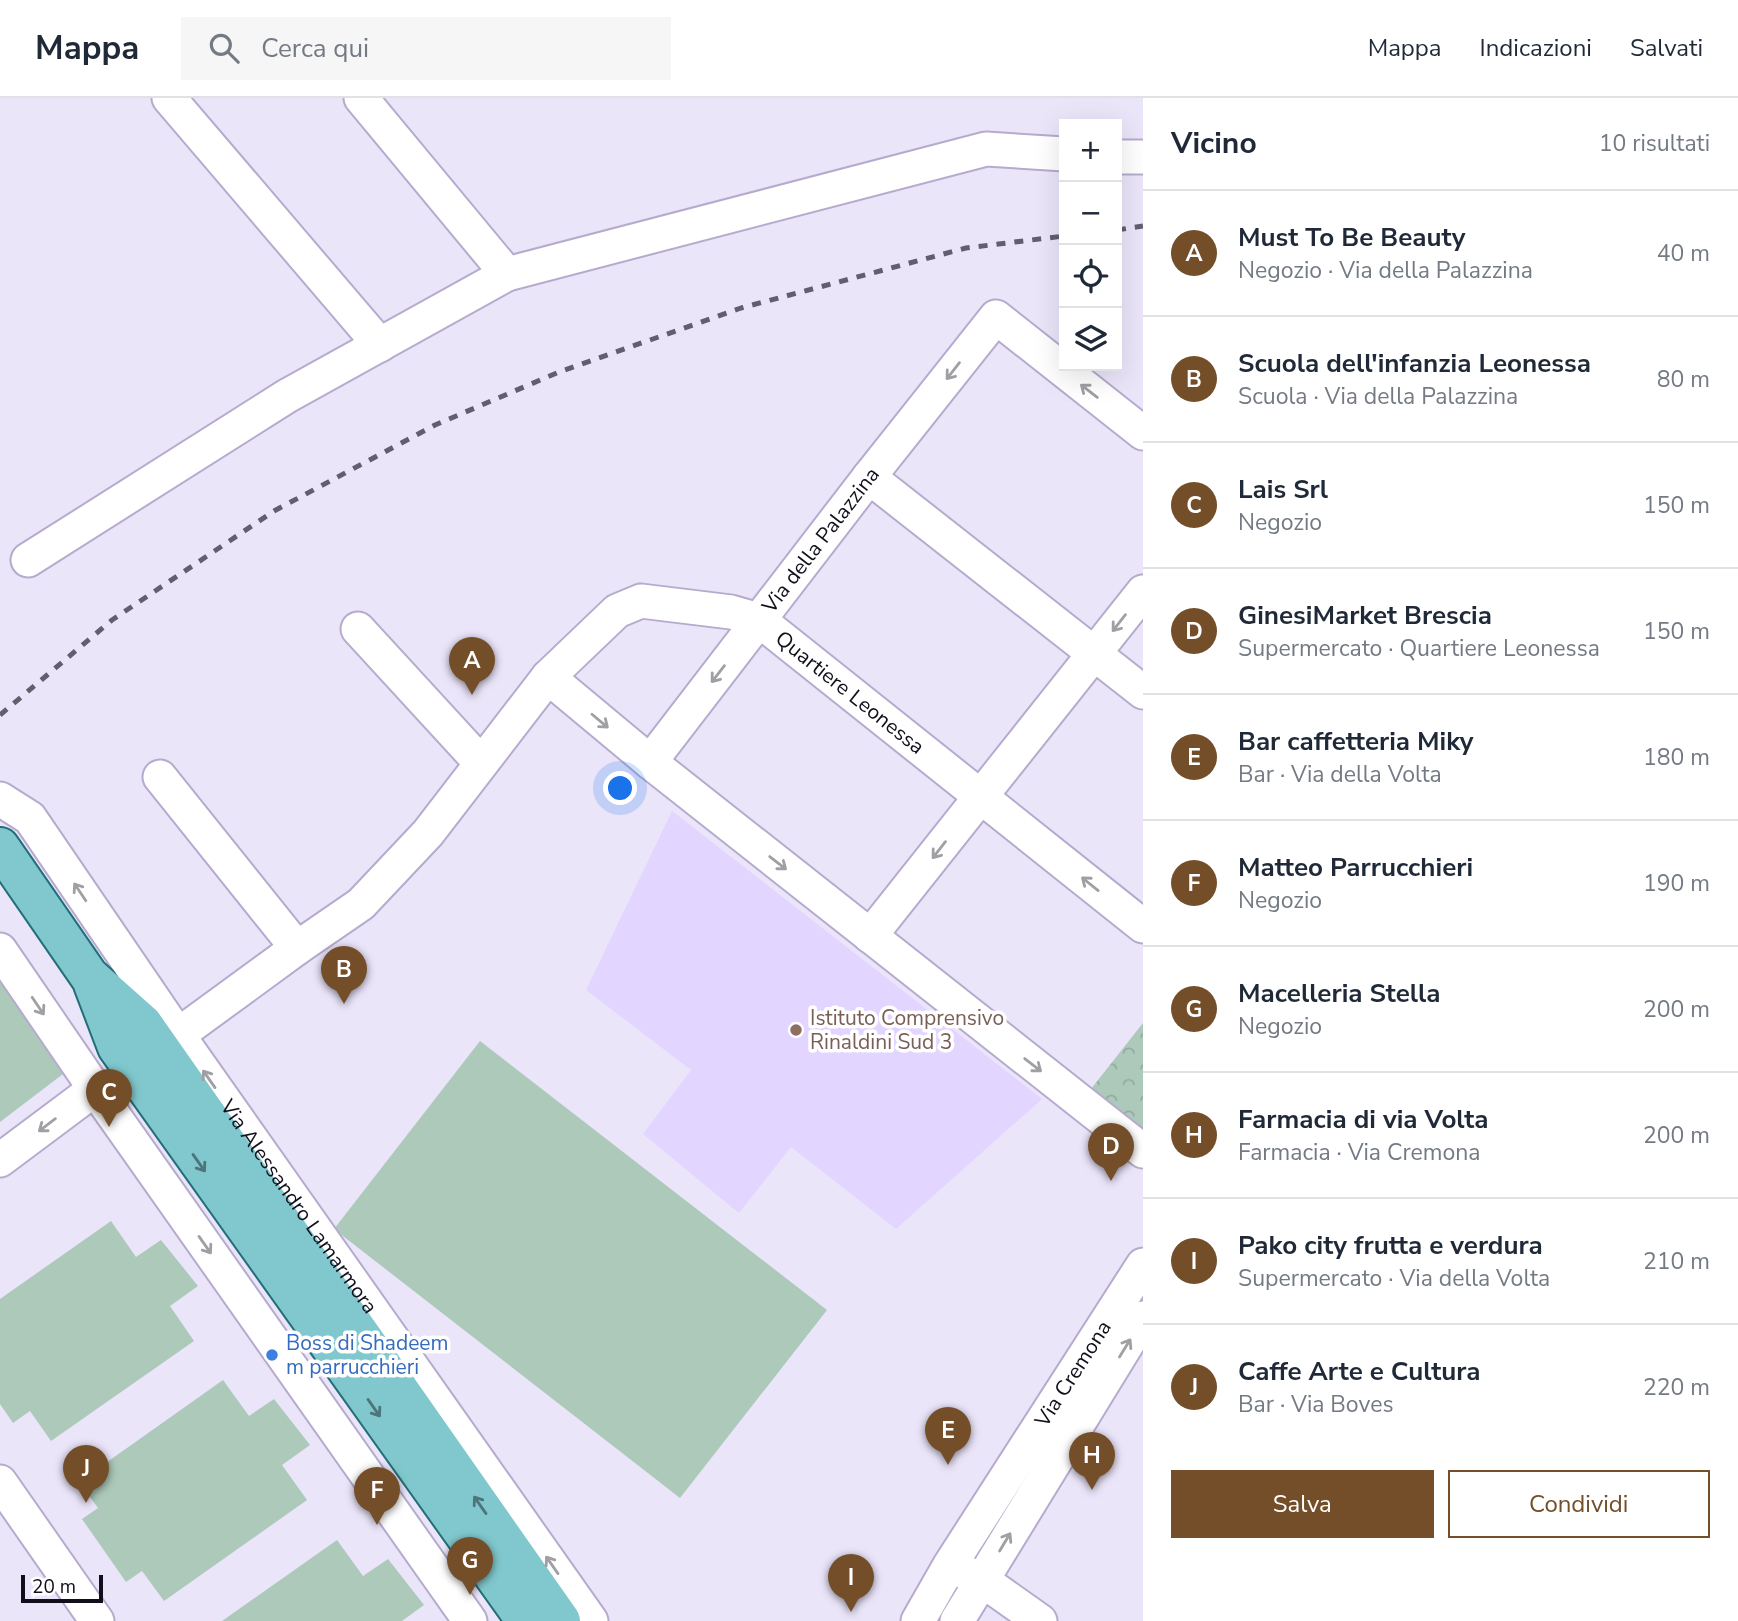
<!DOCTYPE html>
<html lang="it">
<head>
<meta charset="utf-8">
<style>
  :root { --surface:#fff; --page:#f6f6f7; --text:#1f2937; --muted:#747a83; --line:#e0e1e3; --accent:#734e29 }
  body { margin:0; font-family:"Nunito Sans",sans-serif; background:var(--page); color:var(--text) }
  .controls { position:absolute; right:21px; top:21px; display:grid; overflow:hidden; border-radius:0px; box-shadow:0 7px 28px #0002 }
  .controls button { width:63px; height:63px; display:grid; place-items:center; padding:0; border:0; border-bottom:2px solid var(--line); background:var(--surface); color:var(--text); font:35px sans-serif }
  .scale { position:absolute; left:21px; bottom:18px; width:82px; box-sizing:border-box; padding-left:7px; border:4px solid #120e1a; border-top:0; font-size:19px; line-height:24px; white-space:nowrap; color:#120e1a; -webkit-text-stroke:5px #fff; paint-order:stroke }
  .you { position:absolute; left:621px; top:691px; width:24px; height:24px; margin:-18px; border:5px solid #fff; border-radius:50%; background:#1a73e8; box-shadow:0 0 0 10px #1a73e833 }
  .badge { display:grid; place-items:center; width:46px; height:46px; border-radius:50%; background:var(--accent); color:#fff; font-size:23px; font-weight:700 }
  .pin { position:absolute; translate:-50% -58px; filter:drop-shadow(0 2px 4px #0008) }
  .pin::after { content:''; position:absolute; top:37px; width:24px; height:21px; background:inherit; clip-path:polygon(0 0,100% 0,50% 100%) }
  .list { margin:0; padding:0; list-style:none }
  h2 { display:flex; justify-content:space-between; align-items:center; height:91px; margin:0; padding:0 28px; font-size:30px }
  h2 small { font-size:23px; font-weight:400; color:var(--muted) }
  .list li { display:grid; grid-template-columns:46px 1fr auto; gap:21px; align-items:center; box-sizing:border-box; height:126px; padding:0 28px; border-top:2px solid var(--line) }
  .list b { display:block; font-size:26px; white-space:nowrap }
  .list p { margin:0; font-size:23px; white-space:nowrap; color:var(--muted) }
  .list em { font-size:23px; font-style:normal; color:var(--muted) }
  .actions { display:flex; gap:14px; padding:21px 28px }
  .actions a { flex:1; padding:16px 0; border:2px solid var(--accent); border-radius:0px; text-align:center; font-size:24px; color:var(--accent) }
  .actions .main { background:var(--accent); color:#fff }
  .icon { flex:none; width:38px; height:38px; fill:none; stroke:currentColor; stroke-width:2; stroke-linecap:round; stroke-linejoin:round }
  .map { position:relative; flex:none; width:1143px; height:1523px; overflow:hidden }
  header { display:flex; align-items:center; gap:42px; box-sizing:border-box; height:98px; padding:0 35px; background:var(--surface); border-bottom:2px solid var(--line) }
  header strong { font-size:33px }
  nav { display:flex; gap:38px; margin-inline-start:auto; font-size:24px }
  .search { width:490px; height:63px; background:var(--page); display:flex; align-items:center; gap:18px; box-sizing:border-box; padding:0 24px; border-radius:0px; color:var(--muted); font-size:26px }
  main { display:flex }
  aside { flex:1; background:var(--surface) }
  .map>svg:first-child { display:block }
  .built { fill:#e2d5ff }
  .forest { fill:url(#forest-crowns) }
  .garden { fill:#acc9ba }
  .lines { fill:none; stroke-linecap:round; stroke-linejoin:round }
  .minor-casing { stroke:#b6abcd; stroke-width:37 }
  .major-casing { stroke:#226f79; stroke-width:42 }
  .minor { stroke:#fff; stroke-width:33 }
  .major { stroke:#80c8cd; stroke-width:38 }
  .rail { stroke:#625e6d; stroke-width:5; stroke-dasharray:9 9; stroke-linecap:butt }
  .oneway { stroke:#a09fa3 }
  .oneway2 { stroke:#4e747c }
  .education-dot { fill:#8d6e63; stroke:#fff; stroke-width:2.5 }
  .shop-dot { fill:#3f7fe0; stroke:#fff; stroke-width:2.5 }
  .labels { text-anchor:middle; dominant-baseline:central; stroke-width:7; stroke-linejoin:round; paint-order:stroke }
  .street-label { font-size:21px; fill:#120e1a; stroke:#fff }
  .education-label { font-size:21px; fill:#785e54; stroke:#fff; text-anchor:start }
  .shop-label { font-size:21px; fill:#366cbe; stroke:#fff; text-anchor:start }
</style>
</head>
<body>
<header>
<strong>Mappa</strong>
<div class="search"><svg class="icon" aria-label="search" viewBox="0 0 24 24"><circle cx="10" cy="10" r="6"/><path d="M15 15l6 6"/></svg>Cerca qui</div>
<nav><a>Mappa</a><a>Indicazioni</a><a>Salvati</a></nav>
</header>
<main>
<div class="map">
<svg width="1143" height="1523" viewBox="0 0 1143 1523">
  <defs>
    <pattern id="forest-crowns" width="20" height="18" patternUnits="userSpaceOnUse" patternTransform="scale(1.75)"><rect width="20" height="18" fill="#acc9ba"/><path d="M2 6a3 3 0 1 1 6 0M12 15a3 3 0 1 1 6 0" fill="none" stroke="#93ab9f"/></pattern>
  </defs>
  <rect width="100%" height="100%" fill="#ebe5fa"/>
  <polygon class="built" points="672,713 1042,1001 896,1131 791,1049 739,1115 643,1036 691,972 586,892"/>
  <polygon class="forest" points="1143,925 1143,1038 1087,996"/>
  <g class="garden">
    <polygon points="0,883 63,976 0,1024"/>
    <polygon points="480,943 827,1212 680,1400 334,1131"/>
    <polygon points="111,1123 136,1159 161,1142 198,1188 170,1208 194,1243 51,1343 30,1313 13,1325 0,1306 0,1201"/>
    <polygon points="223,1282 249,1318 274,1301 310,1347 282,1367 307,1402 164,1503 142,1473 126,1484 82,1421 98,1410 79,1384"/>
    <polygon points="337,1442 363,1478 388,1461 424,1507 402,1523 222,1523"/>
  </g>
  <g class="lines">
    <defs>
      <g id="minor">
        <polyline points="169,0 380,247"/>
        <polyline points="361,0 507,176"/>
        <polyline points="1117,59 1143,59"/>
        <polyline points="869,379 1143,594"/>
        <polyline points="28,462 287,298 507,176 986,51 1064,56"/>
        <polyline points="358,531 481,665"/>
        <polyline points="548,579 650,664 1143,1053"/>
        <path id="s1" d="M650 664 869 379 996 219 1143 335"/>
        <polyline points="160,679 297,850"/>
        <path id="s2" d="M0 701 30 720 178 937 591 1523"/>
        <polyline points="870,838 1143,494"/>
        <polyline points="0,852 95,991 470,1523"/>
        <path id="s3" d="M178 937 297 850 361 806 428 735 548 579 617 513 641 503 731 514 759 522 1143 828"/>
        <polyline points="0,1062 95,991"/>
        <polyline points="0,1384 97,1523"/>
        <polyline points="962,1473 982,1482 1040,1523"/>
        <path id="s4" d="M918 1523 950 1467 1143 1167"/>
        <polyline points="957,1523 1143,1220"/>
      </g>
      <g id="major">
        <polyline points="0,749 89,878 143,926 561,1523"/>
        <polyline points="93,886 117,949 526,1523"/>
      </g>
    </defs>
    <use href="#minor" class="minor-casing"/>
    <use href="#major" class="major-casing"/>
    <use href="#minor" class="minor"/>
    <use href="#major" class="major"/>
    <g class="rail">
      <polyline points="1117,132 1143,128"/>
      <polyline points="0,617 112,522 274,413 435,327 559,274 741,210 966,150 1064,138"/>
    </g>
  </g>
  <defs><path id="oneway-shaft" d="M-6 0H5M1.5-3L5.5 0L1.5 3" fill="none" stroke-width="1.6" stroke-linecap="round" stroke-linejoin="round" transform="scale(1.75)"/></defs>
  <g class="oneway">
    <use href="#oneway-shaft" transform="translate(953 273) rotate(128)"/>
    <use href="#oneway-shaft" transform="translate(1089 293) rotate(-142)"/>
    <use href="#oneway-shaft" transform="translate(1119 525) rotate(128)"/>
    <use href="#oneway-shaft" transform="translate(718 576) rotate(128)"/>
    <use href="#oneway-shaft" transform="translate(600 623) rotate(40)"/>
    <use href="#oneway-shaft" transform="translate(939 752) rotate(128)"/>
    <use href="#oneway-shaft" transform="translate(778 765) rotate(38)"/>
    <use href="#oneway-shaft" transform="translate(1090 786) rotate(-141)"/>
    <use href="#oneway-shaft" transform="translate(80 794) rotate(-124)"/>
    <use href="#oneway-shaft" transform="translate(38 908) rotate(56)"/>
    <use href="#oneway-shaft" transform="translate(1033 967) rotate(38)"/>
    <use href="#oneway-shaft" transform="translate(209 981) rotate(-125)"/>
    <use href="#oneway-shaft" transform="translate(47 1027) rotate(143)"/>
    <use href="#oneway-shaft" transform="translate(205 1147) rotate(55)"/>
    <use href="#oneway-shaft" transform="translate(1125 1250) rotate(-58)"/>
    <use href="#oneway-shaft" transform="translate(1005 1444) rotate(-59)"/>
    <use href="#oneway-shaft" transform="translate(552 1467) rotate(-125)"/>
  </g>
  <g class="oneway2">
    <use href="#oneway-shaft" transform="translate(199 1065) rotate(55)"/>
    <use href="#oneway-shaft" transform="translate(374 1310) rotate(55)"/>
    <use href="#oneway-shaft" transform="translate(480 1407) rotate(-125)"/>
  </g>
  <circle class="education-dot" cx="796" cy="932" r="7"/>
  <circle class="shop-dot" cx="272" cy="1257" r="7"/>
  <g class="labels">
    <g class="street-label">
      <text stroke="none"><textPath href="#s1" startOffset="280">Via della Palazzina</textPath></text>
      <text stroke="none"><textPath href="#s3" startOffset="877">Quartiere Leonessa</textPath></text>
      <text stroke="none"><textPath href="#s2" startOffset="508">Via Alessandro Lamarmora</textPath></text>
      <text stroke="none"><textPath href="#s4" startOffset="292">Via Cremona</textPath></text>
    </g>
    <g class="education-label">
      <text x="810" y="920">Istituto Comprensivo<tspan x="810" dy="24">Rinaldini Sud 3</tspan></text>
    </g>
    <g class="shop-label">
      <text x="286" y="1245">Boss di Shadeem<tspan x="286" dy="24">m parrucchieri</tspan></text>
    </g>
  </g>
</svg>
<div class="controls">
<button>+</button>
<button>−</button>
<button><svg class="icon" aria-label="locate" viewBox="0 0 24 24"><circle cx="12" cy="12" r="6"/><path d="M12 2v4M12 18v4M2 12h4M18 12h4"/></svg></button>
<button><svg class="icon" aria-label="layers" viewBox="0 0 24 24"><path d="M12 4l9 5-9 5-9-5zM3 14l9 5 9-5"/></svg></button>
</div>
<div class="scale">20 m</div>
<div class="you"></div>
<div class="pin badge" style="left:472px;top:597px">A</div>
<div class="pin badge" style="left:344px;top:906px">B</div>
<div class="pin badge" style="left:109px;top:1029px">C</div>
<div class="pin badge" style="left:1111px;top:1083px">D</div>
<div class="pin badge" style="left:948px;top:1367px">E</div>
<div class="pin badge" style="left:377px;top:1427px">F</div>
<div class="pin badge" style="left:470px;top:1497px">G</div>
<div class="pin badge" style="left:1092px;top:1392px">H</div>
<div class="pin badge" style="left:851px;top:1514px">I</div>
<div class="pin badge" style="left:86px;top:1405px">J</div>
</div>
<aside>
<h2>Vicino<small>10 risultati</small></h2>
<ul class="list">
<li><span class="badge">A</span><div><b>Must To Be Beauty</b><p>Negozio · Via della Palazzina</p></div><em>40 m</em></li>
<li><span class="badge">B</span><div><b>Scuola dell'infanzia Leonessa</b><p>Scuola · Via della Palazzina</p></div><em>80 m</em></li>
<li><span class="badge">C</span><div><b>Lais Srl</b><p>Negozio</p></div><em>150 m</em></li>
<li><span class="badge">D</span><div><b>GinesiMarket Brescia</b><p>Supermercato · Quartiere Leonessa</p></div><em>150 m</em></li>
<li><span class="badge">E</span><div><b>Bar caffetteria Miky</b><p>Bar · Via della Volta</p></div><em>180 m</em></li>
<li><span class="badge">F</span><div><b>Matteo Parrucchieri</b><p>Negozio</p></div><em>190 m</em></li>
<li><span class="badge">G</span><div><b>Macelleria Stella</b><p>Negozio</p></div><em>200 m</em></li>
<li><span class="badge">H</span><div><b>Farmacia di via Volta</b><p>Farmacia · Via Cremona</p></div><em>200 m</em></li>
<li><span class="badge">I</span><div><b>Pako city frutta e verdura</b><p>Supermercato · Via della Volta</p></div><em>210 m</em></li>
<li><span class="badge">J</span><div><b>Caffe Arte e Cultura</b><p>Bar · Via Boves</p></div><em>220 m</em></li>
</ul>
<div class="actions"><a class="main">Salva</a><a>Condividi</a></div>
</aside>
</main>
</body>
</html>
